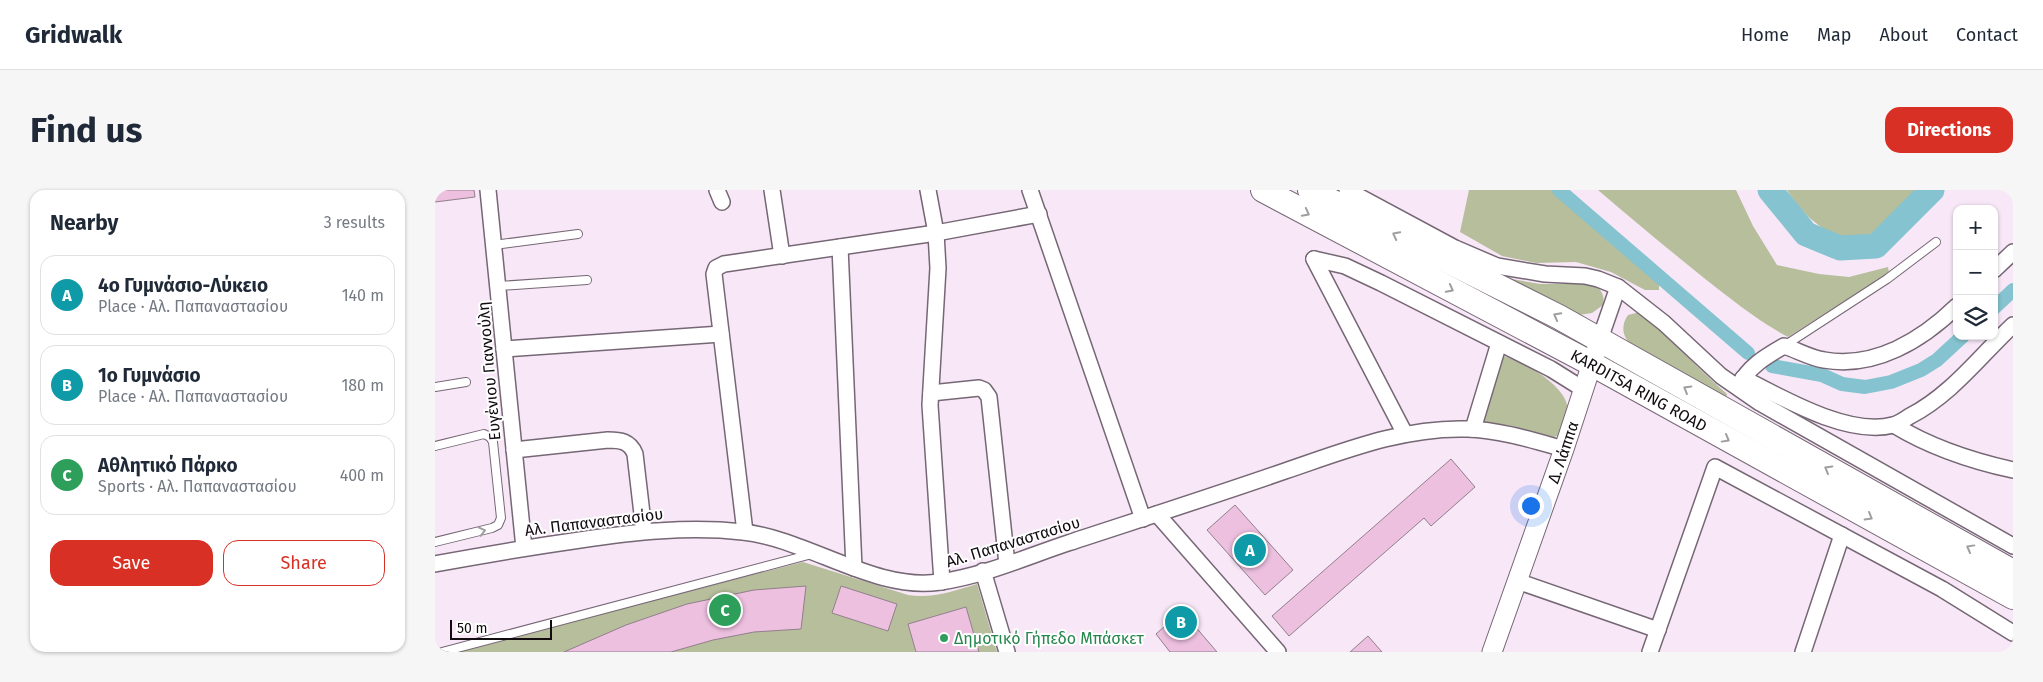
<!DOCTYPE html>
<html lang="en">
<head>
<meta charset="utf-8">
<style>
  :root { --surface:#fff; --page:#f6f6f7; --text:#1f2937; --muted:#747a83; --line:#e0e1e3; --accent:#d93025 }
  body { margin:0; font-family:"Fira Sans",sans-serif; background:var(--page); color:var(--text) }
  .controls { position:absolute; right:15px; top:15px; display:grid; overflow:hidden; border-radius:10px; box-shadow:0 1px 4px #0004 }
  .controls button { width:45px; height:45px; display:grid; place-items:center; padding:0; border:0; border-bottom:1px solid var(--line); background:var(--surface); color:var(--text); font:25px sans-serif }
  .scale { position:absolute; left:15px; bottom:12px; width:102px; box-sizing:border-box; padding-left:5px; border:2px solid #120c11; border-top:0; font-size:14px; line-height:18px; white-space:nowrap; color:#120c11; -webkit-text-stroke:4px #fff; paint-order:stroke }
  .you { position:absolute; left:1095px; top:315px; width:18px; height:18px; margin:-12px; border:4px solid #fff; border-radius:50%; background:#1a73e8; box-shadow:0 0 0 8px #1a73e833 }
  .badge { display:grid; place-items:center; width:32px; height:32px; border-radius:50%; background:var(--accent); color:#fff; font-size:16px; font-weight:700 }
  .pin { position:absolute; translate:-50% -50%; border:2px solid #fff; box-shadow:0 1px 5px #0006 }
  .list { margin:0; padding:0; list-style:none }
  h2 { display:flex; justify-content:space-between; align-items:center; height:65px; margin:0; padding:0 20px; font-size:21px }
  h2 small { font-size:16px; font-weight:400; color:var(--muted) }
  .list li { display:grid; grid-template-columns:32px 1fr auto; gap:15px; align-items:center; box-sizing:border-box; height:80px; margin:0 10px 10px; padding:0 10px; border:1px solid var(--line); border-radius:15px }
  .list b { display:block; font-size:19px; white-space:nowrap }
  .list p { margin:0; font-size:16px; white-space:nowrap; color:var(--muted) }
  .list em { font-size:16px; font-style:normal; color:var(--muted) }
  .actions { display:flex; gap:10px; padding:15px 20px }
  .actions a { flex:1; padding:11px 0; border:1px solid var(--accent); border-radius:15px; text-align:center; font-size:18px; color:var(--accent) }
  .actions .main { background:var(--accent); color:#fff }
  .icon { flex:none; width:28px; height:28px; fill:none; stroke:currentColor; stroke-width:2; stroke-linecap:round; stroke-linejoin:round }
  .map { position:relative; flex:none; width:1578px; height:462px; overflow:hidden; border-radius:15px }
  header { display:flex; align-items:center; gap:30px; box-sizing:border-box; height:70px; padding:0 25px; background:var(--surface); border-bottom:1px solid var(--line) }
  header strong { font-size:24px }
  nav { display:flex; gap:28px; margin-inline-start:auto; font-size:18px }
  .intro { display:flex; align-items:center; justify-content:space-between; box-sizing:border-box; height:120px; padding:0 30px }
  h1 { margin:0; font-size:35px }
  .button { padding:12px 22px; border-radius:15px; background:var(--accent); color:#fff; font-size:18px; font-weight:700 }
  main { display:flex; gap:30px; padding:0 30px }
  aside { flex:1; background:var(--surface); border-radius:15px; box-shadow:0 1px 4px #0004 }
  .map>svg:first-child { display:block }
  .green { fill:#b6be9c; fill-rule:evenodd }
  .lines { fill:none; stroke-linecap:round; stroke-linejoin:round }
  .canal { stroke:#84c3cf; stroke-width:14 }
  .river { stroke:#84c3cf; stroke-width:25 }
  .building { fill:#eec0e0; stroke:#917f8b }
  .service-casing { stroke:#766775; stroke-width:10 }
  .minor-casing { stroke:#766775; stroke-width:18 }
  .tertiary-casing { stroke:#766775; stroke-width:21 }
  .primary-casing { stroke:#766775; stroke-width:26 }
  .service { stroke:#fff; stroke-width:8 }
  .minor { stroke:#fff; stroke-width:15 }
  .tertiary { stroke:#fff; stroke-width:19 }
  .primary { stroke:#fff; stroke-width:24 }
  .oneway { stroke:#a09ea0 }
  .leisure-dot { fill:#2e9e5b; stroke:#fff; stroke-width:2 }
  .labels { text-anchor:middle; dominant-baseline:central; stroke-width:4; stroke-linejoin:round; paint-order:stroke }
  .street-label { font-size:16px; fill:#120c11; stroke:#fff }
  .leisure-label { font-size:16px; fill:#27864d; stroke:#fff; text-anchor:start }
</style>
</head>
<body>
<header>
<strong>Gridwalk</strong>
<nav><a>Home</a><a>Map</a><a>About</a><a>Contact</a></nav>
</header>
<div class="intro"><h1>Find us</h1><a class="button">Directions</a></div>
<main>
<aside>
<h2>Nearby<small>3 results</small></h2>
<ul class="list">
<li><span class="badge" style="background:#0f9aa8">A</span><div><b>4ο Γυμνάσιο-Λύκειο</b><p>Place · Αλ. Παπαναστασίου</p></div><em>140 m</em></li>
<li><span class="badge" style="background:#0f9aa8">B</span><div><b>1ο Γυμνάσιο</b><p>Place · Αλ. Παπαναστασίου</p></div><em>180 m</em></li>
<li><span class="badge" style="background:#2e9e5b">C</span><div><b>Αθλητικό Πάρκο</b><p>Sports · Αλ. Παπαναστασίου</p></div><em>400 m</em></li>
</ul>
<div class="actions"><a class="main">Save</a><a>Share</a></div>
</aside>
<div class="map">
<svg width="1578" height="462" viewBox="0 0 1578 462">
  <rect width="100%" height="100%" fill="#f7e7f7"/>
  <g class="green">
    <polygon points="1034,0 1117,0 1224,91 1224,100 1210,100 1176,82 1141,72 1101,73 1067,66 1025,42"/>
    <path d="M1163 0H1301L1318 36 1342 75 1384 84 1414 87 1453 77 1454 83 1353 147C1323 131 1296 109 1269 88 1233 59 1198 30 1163 0Z"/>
    <path d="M1352 0H1485C1473 14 1460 31 1444 40 1405 62 1372 31 1352 0Z"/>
    <path d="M1071 88 1105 94H1157C1166 98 1170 105 1168 115L1157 123 1144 125Z"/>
    <path d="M1205 122 1209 124C1237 150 1263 179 1292 204L1291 209 1195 154C1187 145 1186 135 1193 125Z"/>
    <path d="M1063 165C1083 168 1128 193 1132 215 1134 225 1128 236 1125 245L1119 247 1043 231Z"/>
    <path d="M368 372 473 405C498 409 518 401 542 394L562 462H544L531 417 473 434 481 462H17ZM406 396 461 414 453 441 397 423Z"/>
  </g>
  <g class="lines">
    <g class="canal">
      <polyline points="1124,0 1313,163"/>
      <polyline points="1559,118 1578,100"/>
      <polyline points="1337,176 1387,185 1407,194 1430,197 1456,192 1486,180 1502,170 1528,146"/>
    </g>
    <polyline class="river" points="1335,0 1371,44 1405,58 1441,56 1497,0"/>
  </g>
  <g class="building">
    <polygon points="0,0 39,0 40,7 0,12"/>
    <polygon points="1016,269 1040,297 996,336 989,328 854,446 837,426"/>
    <polygon points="800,315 858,380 830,405 772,340"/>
    <polygon points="371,396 366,439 319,442 278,450 236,462 129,462 191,435 252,414 319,400"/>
    <polygon points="406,396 462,414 453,441 397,423"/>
    <polygon points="531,417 544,462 481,462 473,434"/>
    <polygon points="747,421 782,462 735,462 721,444"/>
    <polygon points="933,446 947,462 915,462"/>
  </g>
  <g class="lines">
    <defs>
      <g id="service">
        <polyline points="59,55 143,44"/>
        <polyline points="64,96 152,90"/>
        <polyline points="1349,156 1452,89 1501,52"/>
        <polyline points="0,197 31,192"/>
        <polyline points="0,256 49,244 55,247 58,252 66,328 63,335 57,338 0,352"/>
        <polyline points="7,462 377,364"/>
      </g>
      <g id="minor">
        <polyline points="53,0 89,358"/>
        <polyline points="282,0 287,12"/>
        <polyline points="337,0 347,66"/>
        <polyline points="493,0 501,43 503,78 495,215 507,392"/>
        <polyline points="595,0 708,329"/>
        <polyline points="912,0 1020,58 1062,76 1110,84 1150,86 1163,89 1183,97 1229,133 1286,186 1325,213 1578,356"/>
        <polyline points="405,57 419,378"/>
        <polyline points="879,69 910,76 946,93 1116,179 1148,199"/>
        <polyline points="879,69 970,244"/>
        <polyline points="1559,80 1578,62"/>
        <polyline points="1165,149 1183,97"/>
        <polyline points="69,159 286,144"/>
        <path d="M1308 188C1347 208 1414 247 1458 235 1465 233 1470 229 1475 226 1516 205 1545 166 1578 135"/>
        <path d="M1303 197C1314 176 1330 167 1349 156 1362 160 1375 168 1389 170 1440 179 1487 150 1522 116"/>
        <polyline points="496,203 544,198 549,200 554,207 572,374"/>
        <path d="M1459 235C1495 257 1537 271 1578 280"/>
        <polyline points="1038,239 1064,153"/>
        <path d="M79 260 173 250C185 250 195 251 200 264L209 341"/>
        <polyline points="722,324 843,462"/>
        <polyline points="310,342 279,84 281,78 289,74 501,43 604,24"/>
        <path d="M0 374C48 365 96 357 145 350 199 342 253 336 308 342 373 349 440 402 505 392 548 386 591 367 633 353 706 329 778 306 850 281 909 261 968 237 1032 239 1065 240 1097 250 1129 259"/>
        <polyline points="548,381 572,462"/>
        <polyline points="1082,391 1223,440"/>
        <polyline points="1215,462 1280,277 1507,399 1578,443"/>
        <polyline points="1368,462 1407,345"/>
      </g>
      <g id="tertiary">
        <path id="s1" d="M1057 462 1129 259 1165 149"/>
      </g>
      <g id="primary">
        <path id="s2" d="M828 0 1157 174 1578 407"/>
        <polyline points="875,0 957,43 1124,127 1578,382"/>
      </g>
    </defs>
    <use href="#service" class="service-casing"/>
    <use href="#minor" class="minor-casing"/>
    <use href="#tertiary" class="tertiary-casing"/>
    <use href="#primary" class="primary-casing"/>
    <use href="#service" class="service"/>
    <use href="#minor" class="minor"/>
    <use href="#tertiary" class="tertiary"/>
    <use href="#primary" class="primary"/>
  </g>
  <defs><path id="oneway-chevron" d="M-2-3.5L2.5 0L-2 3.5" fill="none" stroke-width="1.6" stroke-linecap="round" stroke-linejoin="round" transform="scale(1.25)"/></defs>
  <g class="oneway">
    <use href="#oneway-chevron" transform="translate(871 23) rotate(28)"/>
    <use href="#oneway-chevron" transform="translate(961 45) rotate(-153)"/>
    <use href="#oneway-chevron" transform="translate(1015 99) rotate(28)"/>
    <use href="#oneway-chevron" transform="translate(1122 126) rotate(-152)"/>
    <use href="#oneway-chevron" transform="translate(1252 199) rotate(-150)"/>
    <use href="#oneway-chevron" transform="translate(1291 249) rotate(29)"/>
    <use href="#oneway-chevron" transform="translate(1393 279) rotate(-150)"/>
    <use href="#oneway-chevron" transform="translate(1434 327) rotate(30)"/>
    <use href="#oneway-chevron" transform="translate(47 341) rotate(-13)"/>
    <use href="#oneway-chevron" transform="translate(1535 358) rotate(-151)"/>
  </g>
  <circle class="leisure-dot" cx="509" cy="448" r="5"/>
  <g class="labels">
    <g class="street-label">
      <text transform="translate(54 181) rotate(-95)">Ευγένιου Γιαννούλη</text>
      <text stroke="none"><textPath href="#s2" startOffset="426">KARDITSA RING ROAD</textPath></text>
      <text stroke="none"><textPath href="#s1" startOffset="212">Δ. Λάππα</textPath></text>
      <text transform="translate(159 332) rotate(-7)">Αλ. Παπαναστασίου</text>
      <text transform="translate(578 352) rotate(-17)">Αλ. Παπαναστασίου</text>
    </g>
    <g class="leisure-label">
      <text x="519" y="448">Δημοτικό Γήπεδο Μπάσκετ</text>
    </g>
  </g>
</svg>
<div class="controls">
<button>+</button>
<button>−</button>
<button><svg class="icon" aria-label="layers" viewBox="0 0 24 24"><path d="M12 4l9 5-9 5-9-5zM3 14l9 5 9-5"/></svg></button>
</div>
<div class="scale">50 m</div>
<div class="you"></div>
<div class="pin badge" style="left:815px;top:360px;background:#0f9aa8">A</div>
<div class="pin badge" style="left:746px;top:432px;background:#0f9aa8">B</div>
<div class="pin badge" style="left:290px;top:420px;background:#2e9e5b">C</div>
</div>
</main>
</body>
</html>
